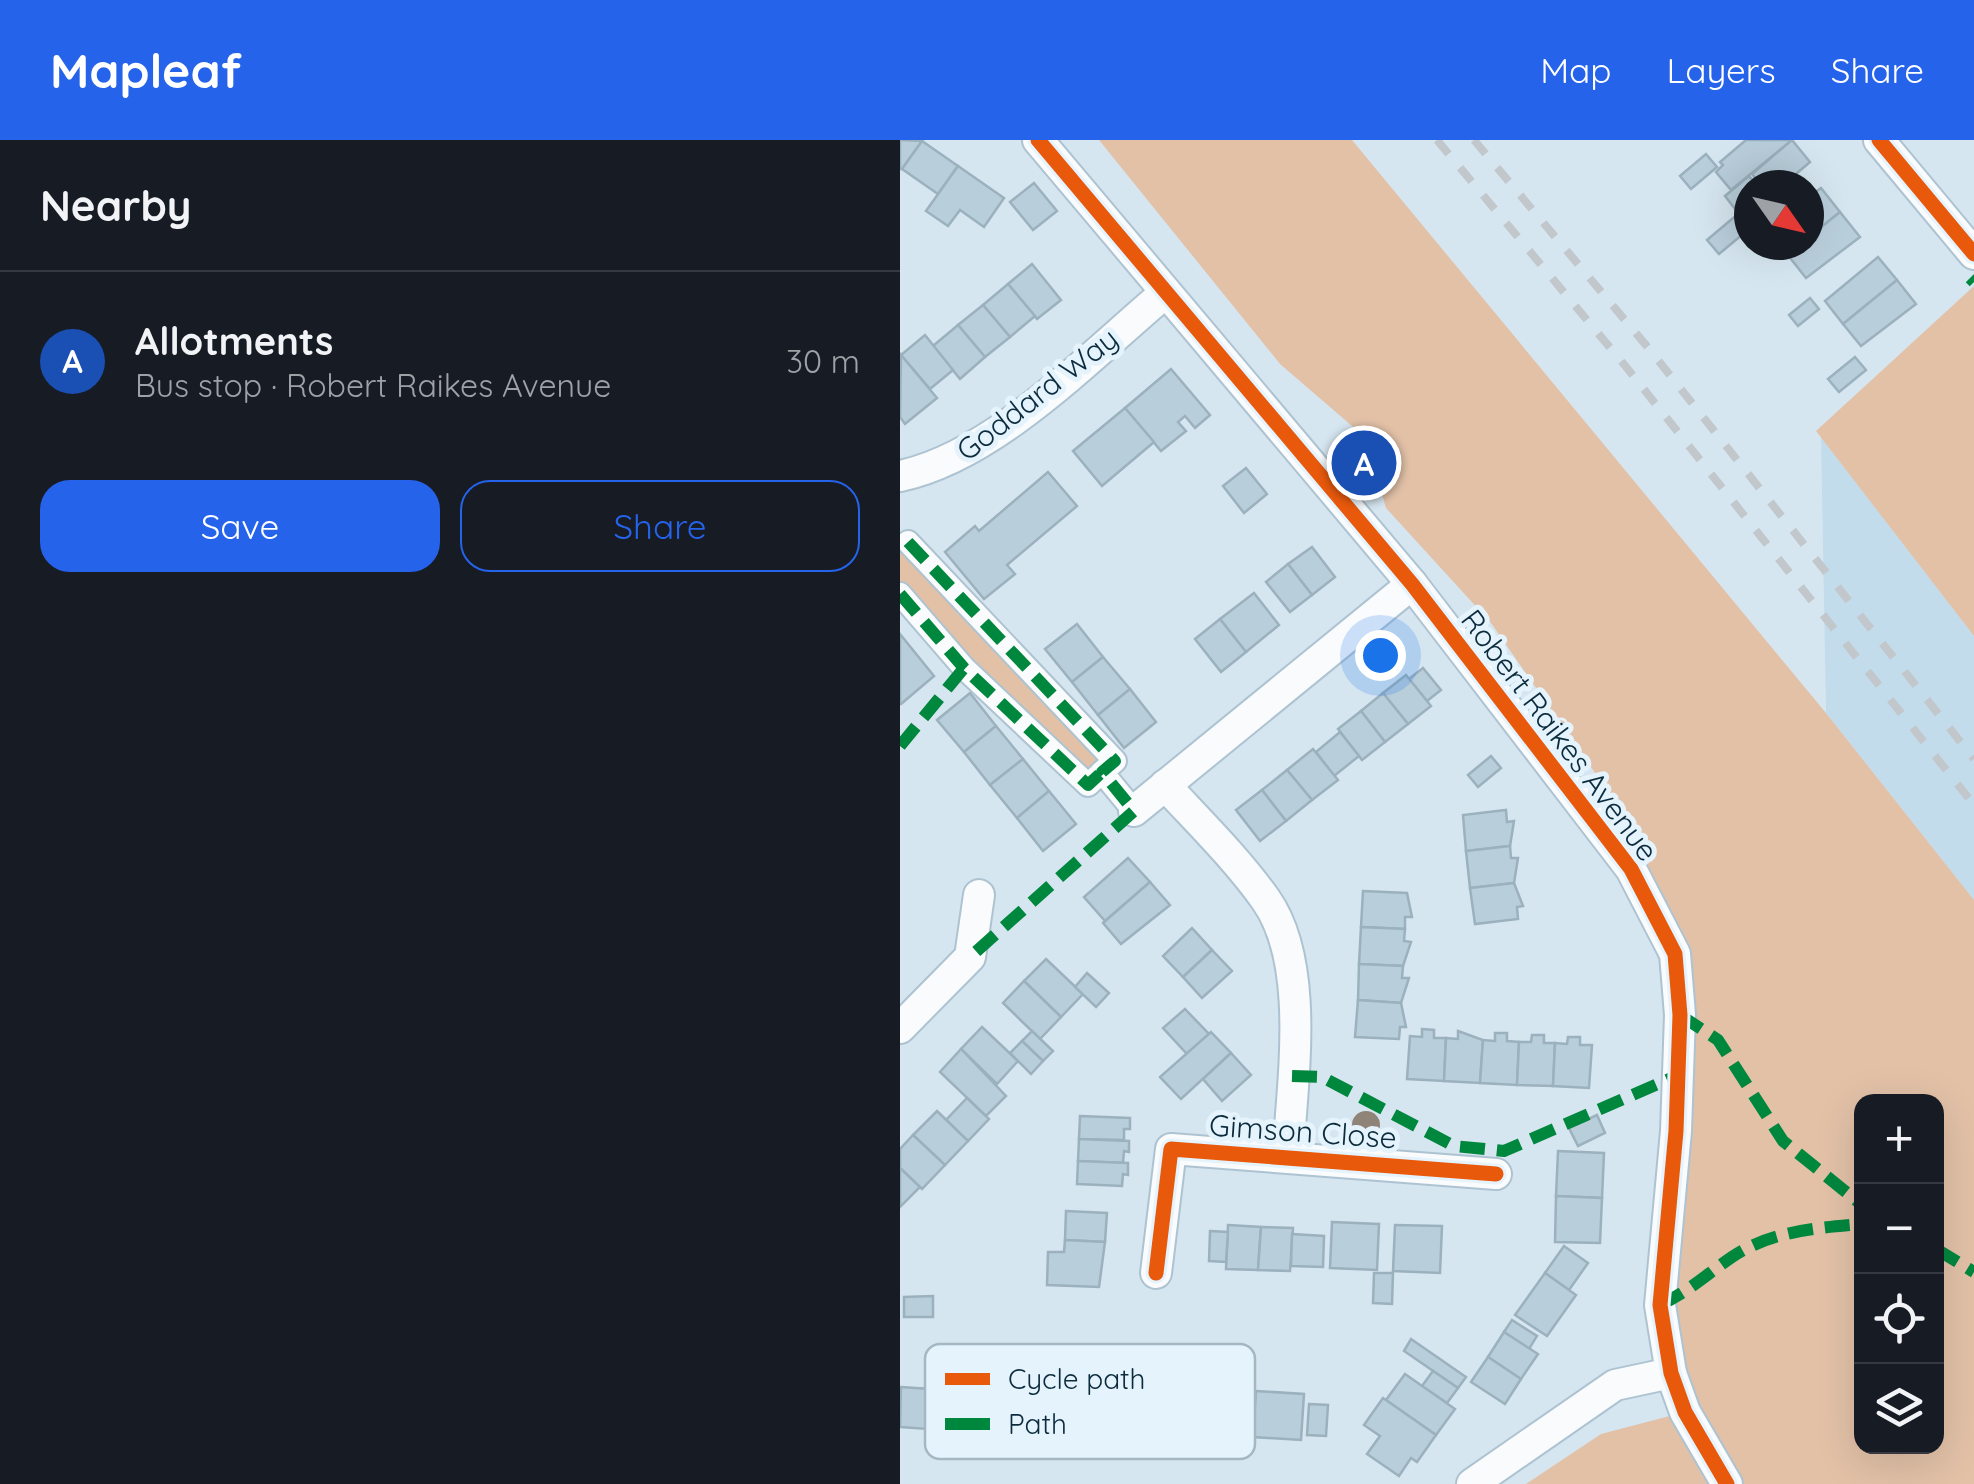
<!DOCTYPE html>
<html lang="en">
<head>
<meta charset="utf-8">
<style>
  :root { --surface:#171b24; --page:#20242c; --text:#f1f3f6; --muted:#9ea1a6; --line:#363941; --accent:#2563eb }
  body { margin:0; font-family:Quicksand,sans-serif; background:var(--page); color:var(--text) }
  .controls { position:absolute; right:30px; bottom:30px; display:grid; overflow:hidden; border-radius:20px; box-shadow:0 10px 40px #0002 }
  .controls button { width:90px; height:90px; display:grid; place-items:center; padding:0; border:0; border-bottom:2px solid var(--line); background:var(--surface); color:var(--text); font:50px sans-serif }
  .compass { position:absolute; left:834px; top:30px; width:90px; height:90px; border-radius:50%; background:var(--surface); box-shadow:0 10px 40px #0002; rotate:124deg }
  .you { position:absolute; left:480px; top:515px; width:35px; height:35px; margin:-25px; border:8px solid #fff; border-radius:50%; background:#1a73e8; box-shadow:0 0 0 15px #1a73e833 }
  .badge { display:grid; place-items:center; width:65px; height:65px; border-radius:50%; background:var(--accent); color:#fff; font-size:32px; font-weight:700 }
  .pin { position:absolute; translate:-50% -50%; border:5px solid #fff; box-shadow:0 2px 10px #0006 }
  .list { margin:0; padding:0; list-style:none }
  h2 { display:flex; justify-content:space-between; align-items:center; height:130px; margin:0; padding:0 40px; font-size:42px }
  h2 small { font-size:32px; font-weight:400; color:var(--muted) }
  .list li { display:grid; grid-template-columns:65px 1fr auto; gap:30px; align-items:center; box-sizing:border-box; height:180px; padding:0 40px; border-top:2px solid var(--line) }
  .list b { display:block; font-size:38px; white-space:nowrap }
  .list p { margin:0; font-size:32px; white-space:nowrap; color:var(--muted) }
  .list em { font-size:32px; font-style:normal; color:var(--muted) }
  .actions { display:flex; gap:20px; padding:30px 40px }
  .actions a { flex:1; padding:22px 0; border:2px solid var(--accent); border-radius:30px; text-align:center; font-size:35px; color:var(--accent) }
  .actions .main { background:var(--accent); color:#fff }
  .icon { flex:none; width:55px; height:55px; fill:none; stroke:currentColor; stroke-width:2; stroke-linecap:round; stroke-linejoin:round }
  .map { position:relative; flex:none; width:1074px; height:1344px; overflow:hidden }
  header { display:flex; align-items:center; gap:60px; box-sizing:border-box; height:140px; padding:0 50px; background:var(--accent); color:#fff }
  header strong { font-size:48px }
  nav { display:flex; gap:55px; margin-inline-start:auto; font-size:35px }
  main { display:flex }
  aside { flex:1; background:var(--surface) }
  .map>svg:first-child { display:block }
  .built { fill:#c3dcec }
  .green { fill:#e2c1a7; fill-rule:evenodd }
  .building { fill:#b9cedb; stroke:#9bb1bd; stroke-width:2.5 }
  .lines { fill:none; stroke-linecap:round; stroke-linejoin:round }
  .pedestrian-casing { stroke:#adc3d1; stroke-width:26 }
  .minor-casing { stroke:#adc3d1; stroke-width:34 }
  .pedestrian { stroke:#f9fbfd; stroke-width:22 }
  .minor { stroke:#f9fbfd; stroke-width:30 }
  .rail { stroke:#c1c7cb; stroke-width:8; stroke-dasharray:18 18; stroke-linecap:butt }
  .quiet { stroke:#00873e; stroke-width:12; stroke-dasharray:25 12; stroke-linecap:butt }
  .cycleway-casing { stroke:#e5f3fd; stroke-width:21 }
  .cycleway { stroke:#e8590c; stroke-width:15 }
  .tree { fill:#908378 }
  .labels { text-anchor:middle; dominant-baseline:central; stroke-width:10; stroke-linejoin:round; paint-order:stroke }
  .street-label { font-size:30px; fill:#0c2c3d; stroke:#e5f3fd }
  .key { fill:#e5f3fd; stroke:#a4b7c3; stroke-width:2.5 }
  .key-label { font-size:28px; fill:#0c2c3d }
</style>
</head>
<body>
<header>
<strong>Mapleaf</strong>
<nav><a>Map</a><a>Layers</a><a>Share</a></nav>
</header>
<main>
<aside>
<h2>Nearby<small></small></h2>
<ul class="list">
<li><span class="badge" style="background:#1a4fb4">A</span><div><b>Allotments</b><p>Bus stop · Robert Raikes Avenue</p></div><em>30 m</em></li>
</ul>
<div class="actions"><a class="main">Save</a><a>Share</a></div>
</aside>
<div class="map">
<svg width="1074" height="1344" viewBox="0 0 1074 1344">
  <rect width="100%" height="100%" fill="#d6e6f0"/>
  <polygon class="built" points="921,297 1074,496 1074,760 926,573"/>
  <g class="green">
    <path d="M199 0H452L926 573 1074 760V1344H626L701 1294 785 1272 771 1233 780 875 731 729 752 715 591 483 486 368 466 298 380 224ZM962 962H1036V1306H962Z"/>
    <polygon points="1074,146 1074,496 916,291"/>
    <polygon points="5,407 204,621 186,636 71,527 0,447 0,411"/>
  </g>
  <g class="building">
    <polygon points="0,0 22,1 2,29 0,29"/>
    <polygon points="846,0 892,0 831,50 816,32 823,25 820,22"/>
    <polygon points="892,0 910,22 883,45 861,45 852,34"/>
    <polygon points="22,1 58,26 38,54 2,29"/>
    <polygon points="806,14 817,27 791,49 780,36"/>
    <polygon points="58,26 104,58 84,87 60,70 48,86 26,71"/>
    <polygon points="849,36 857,45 849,45 849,57 835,69 825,56"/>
    <polygon points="134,43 157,71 133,90 110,62"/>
    <polygon points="921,48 940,72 909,97 909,57"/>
    <polygon points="845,68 849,89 819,114 807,100"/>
    <polygon points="940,72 960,97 906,138 887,114 899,105 909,105 909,97"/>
    <polygon points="978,117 997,140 943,184 925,161"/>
    <polygon points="132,124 161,160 137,179 108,144"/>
    <polygon points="997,140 1016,164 961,206 943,184"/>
    <polygon points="108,144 135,176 110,197 83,165"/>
    <polygon points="910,158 919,169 898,186 889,175"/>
    <polygon points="83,165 110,197 85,217 58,185"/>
    <polygon points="58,185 85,217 60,239 33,206"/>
    <polygon points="25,195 53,230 30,249 1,215"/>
    <polygon points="1,215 37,258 5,284 0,277"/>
    <polygon points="955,217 966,230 939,252 928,239"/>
    <polygon points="271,229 310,275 295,288 285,276 278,282 286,291 261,311 225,268"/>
    <polygon points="225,268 254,302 202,346 173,311"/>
    <polygon points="346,328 367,354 344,373 323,346"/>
    <polygon points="148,332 177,366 107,425 115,434 84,459 45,412 75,386 79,391"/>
    <polygon points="412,407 435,437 412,455 388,424"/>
    <polygon points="388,424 412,455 390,472 366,442"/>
    <polygon points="354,453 379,485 346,512 320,479"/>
    <polygon points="320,479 346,512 321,532 295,499"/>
    <polygon points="177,484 203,517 172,542 145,509"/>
    <polygon points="0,494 34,536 1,564 0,563"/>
    <polygon points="203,517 230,549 198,575 172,542"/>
    <polygon points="523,528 541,550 527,561 509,539"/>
    <polygon points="506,535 531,566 508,584 483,553"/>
    <polygon points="230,549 256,582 224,608 198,575"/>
    <polygon points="70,553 96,586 64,612 37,580"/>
    <polygon points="483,553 508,584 485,602 461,571"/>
    <polygon points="461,571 485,602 462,620 438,589"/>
    <polygon points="96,586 123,619 90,645 64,612"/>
    <polygon points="440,592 459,616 434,636 416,612"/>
    <polygon points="413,609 438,640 412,660 387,630"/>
    <polygon points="591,616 601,628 578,647 568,635"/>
    <polygon points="123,619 149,651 117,678 90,645"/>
    <polygon points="387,630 412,660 386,681 362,650"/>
    <polygon points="362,650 386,681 360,701 336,670"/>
    <polygon points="149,651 176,684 143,711 117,678"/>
    <polygon points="606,670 607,682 614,681 610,706 566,711 563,675"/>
    <polygon points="610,706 611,718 618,718 614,743 570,748 566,711"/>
    <polygon points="228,718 250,742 205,781 184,757"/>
    <polygon points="250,742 270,765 221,804 203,783"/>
    <polygon points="614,743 623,766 617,767 618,779 575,784 570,748"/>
    <polygon points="463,751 507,753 512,777 505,777 505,789 461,787"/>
    <polygon points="461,787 505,789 504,801 511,802 503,826 459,824"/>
    <polygon points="292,788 312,810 283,837 263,816"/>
    <polygon points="312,810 332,831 302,858 283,837"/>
    <polygon points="146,819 183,854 161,877 124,841"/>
    <polygon points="459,824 503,826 502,838 509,838 501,863 458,860"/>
    <polygon points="187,833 209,853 196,867 175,847"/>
    <polygon points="124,841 161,877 140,899 103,863"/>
    <polygon points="458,860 501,863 506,887 500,887 499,899 455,897"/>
    <polygon points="285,869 309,894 287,914 263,888"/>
    <polygon points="82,887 118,921 97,944 61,909"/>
    <polygon points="522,889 534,890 534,898 546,898 544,941 507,939 510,896 522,897"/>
    <polygon points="132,891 153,911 143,921 122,901"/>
    <polygon points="558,891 583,900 580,943 544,941 546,898 558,899"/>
    <polygon points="311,892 331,913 281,959 260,937"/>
    <polygon points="595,893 607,893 607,901 619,902 617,945 580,943 583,900 595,901"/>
    <polygon points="632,895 644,895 644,903 655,903 653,946 617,945 619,902 631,902"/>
    <polygon points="668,897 680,897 680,905 692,905 689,948 653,946 655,903 667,904"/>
    <polygon points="122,901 143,921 131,934 110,913"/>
    <polygon points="61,909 106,956 86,976 40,932"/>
    <polygon points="331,913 351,935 322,961 303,939"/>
    <polygon points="67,958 89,979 68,1001 46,980"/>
    <polygon points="37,971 68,1001 45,1025 13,995"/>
    <polygon points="697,975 705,993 678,1006 669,988"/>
    <polygon points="180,976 230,978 230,989 224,989 224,1000 179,999"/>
    <polygon points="13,995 45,1025 22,1049 0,1028 0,1009"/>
    <polygon points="179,999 229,1001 229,1012 224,1011 223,1023 178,1021"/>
    <polygon points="658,1011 704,1013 702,1058 656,1056"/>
    <polygon points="178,1021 228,1023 228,1035 223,1034 222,1046 177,1044"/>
    <polygon points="0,1028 20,1047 0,1067"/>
    <polygon points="656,1056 702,1058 700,1103 655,1102"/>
    <polygon points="166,1071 207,1073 205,1102 165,1100"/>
    <polygon points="432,1082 479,1084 477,1130 430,1128"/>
    <polygon points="328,1085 361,1087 358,1130 326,1129"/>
    <polygon points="495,1085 542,1086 540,1133 493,1131"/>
    <polygon points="361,1087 393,1088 390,1131 358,1130"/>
    <polygon points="310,1091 328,1092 326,1122 309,1121"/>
    <polygon points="392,1094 424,1096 423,1127 391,1126"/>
    <polygon points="165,1100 205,1102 199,1147 147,1145 148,1112 164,1112"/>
    <polygon points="664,1106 688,1123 669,1150 645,1133"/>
    <polygon points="474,1133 493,1133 492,1164 473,1163"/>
    <polygon points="645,1133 676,1155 647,1196 615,1175"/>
    <polygon points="33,1156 33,1177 4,1177 4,1157"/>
    <polygon points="612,1180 637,1196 629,1209 604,1192"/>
    <polygon points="604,1192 638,1214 621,1239 588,1217"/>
    <polygon points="511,1199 566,1237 558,1248 504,1211"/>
    <polygon points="588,1217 621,1239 605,1264 571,1242"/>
    <polygon points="533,1231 558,1248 547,1263 522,1246"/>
    <polygon points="505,1234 555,1269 536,1295 486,1260"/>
    <polygon points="1,1247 30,1249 28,1289 0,1287"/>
    <polygon points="356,1251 404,1254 401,1300 353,1297"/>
    <polygon points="483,1258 536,1295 517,1322 511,1318 499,1336 467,1314 480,1296 464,1285"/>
    <polygon points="409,1264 428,1265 426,1296 407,1295"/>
  </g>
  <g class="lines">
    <defs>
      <g id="pedestrian">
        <polyline points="8,402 215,621 202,632 234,671"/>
        <polyline points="0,454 64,528 188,645 202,632"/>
      </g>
      <g id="minor">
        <polyline points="138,0 512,444 731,729 775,814 780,875 776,991 760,1165 771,1233 785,1272 827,1344"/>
        <polyline points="979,0 1074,114"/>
        <path d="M0 336C95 316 190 216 265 153"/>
        <path d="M265 645C299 682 337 719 366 760 411 824 392 942 388 1016"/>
        <polyline points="234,671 512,444"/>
        <polyline points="0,888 70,817 79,755"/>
        <polyline points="256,1133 271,1009 596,1034"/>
        <polyline points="572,1344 715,1245 771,1233"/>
      </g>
    </defs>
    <use href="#pedestrian" class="pedestrian-casing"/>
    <use href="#minor" class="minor-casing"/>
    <use href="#pedestrian" class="pedestrian"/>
    <use href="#minor" class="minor"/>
    <g class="rail">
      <polyline points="537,0 727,228 1074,665"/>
      <polyline points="574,0 750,210 1074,619"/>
    </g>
    <g class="quiet">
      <polyline points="1070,138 1074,142"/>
      <polyline points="8,402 215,621 202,632 234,671 70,817"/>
      <polyline points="0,454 64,528 188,645 202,632"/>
      <polyline points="0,606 64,528"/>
      <polyline points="780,875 818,900 883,1001 962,1065"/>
      <polyline points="392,936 422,937 554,1006 604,1011 776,936"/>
      <polyline points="1036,1109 1074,1132"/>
      <path d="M760 1165C788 1152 807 1134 832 1117 871 1091 916 1088 962 1084"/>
    </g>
    <defs>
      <g id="cycleway">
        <polyline points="138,0 512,444 731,729 775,814 780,875 776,991 760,1165 771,1233 785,1272 827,1344"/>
        <polyline points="979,0 1074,114"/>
        <polyline points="256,1133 271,1009 596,1034"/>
      </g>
    </defs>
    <use href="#cycleway" class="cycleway-casing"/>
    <use href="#cycleway" class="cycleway"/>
  </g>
  <circle class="tree" cx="466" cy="985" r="14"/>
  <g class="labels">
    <g class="street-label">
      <text transform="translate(137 254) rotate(-38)">Goddard Way</text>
      <text transform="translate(660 595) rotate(53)">Robert Raikes Avenue</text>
      <text transform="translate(403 991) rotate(4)">Gimson Close</text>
    </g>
  </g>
  <rect x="25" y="1204" width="330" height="115" rx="15" class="key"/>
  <rect x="45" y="1233" width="45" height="12" fill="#e8590c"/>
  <rect x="45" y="1278" width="45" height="12" fill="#00873e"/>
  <g class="key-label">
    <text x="108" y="1249">Cycle path</text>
    <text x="108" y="1294">Path</text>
  </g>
</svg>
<div class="controls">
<button>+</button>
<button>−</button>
<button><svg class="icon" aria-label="locate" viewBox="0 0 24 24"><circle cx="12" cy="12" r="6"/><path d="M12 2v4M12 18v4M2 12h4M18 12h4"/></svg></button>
<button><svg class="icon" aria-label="layers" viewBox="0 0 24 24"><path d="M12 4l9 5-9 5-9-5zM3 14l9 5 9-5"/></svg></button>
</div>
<svg class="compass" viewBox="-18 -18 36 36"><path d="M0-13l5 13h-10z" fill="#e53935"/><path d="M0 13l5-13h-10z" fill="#9ea1a6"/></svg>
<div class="you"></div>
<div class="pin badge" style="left:464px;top:323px;background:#1a4fb4">A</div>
</div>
</main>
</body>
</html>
